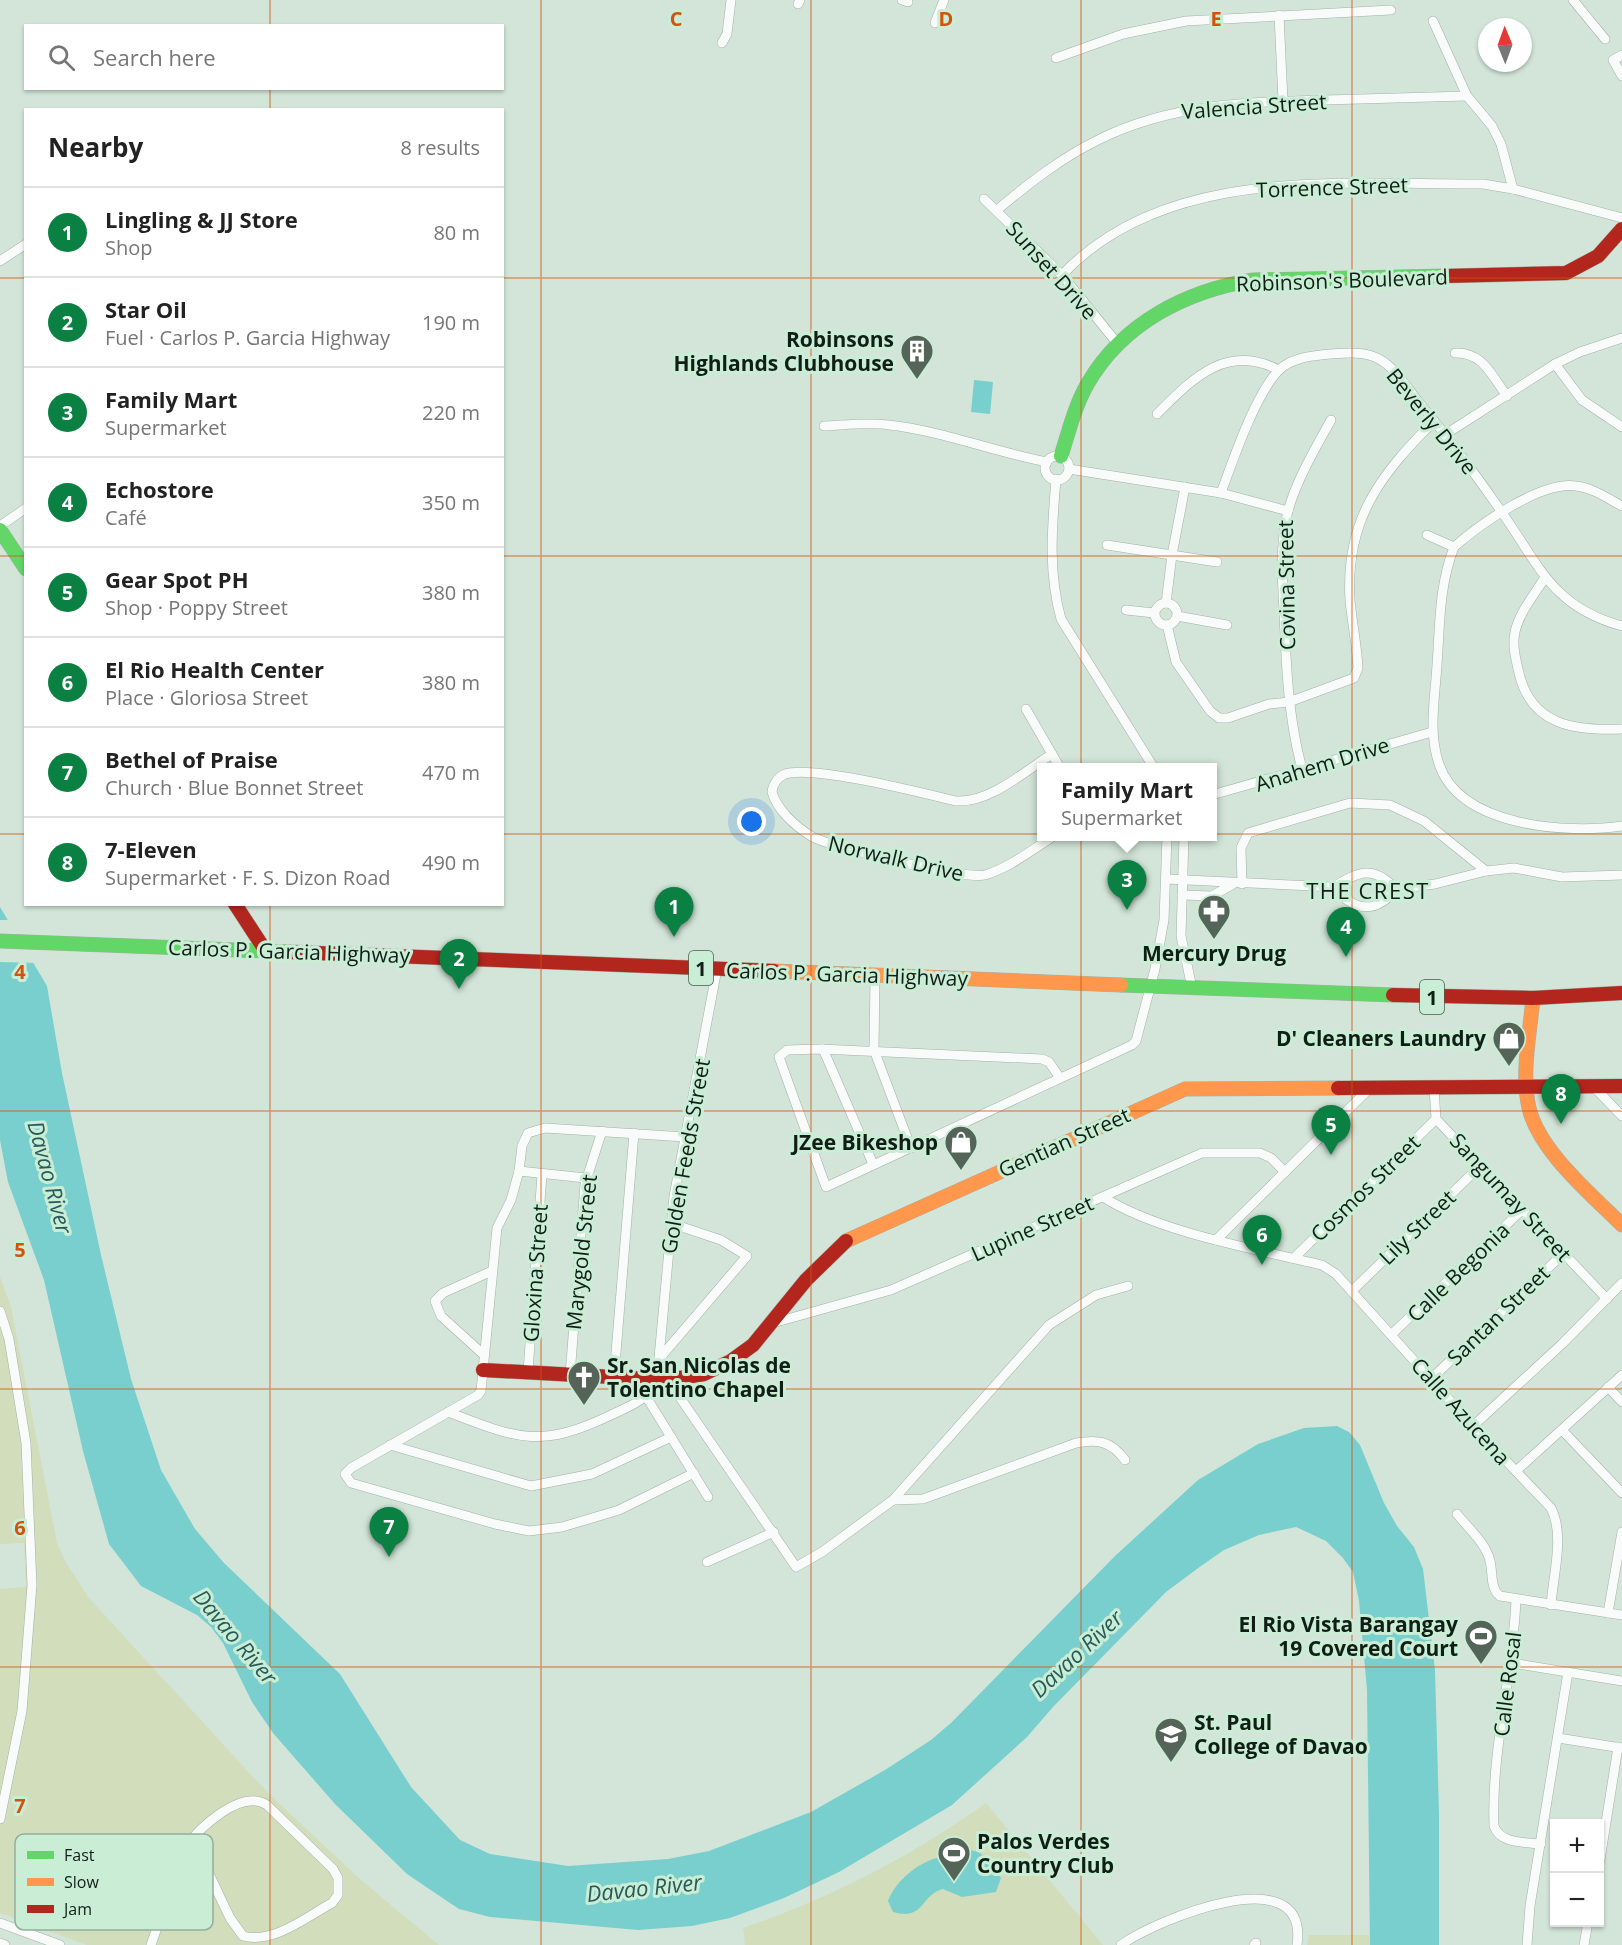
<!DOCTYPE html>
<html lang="en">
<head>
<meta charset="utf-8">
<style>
  :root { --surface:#fff; --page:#f6f6f6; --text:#222; --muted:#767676; --line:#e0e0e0; --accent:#0b8043 }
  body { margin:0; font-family:"Open Sans",sans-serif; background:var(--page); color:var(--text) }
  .controls { position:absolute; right:18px; bottom:18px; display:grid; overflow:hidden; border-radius:0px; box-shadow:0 2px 4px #0004 }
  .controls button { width:54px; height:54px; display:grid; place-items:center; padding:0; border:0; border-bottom:2px solid var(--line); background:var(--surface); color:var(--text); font:30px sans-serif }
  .compass { position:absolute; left:1478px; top:18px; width:54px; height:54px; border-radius:50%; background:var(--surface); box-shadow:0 2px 4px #0004; rotate:359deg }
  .you { position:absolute; left:752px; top:822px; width:21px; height:21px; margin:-15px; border:4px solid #fff; border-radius:50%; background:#1a73e8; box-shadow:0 0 0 9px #1a73e833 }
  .badge { display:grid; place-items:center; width:39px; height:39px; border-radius:50%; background:var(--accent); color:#fff; font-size:20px; font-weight:700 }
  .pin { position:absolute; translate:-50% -50px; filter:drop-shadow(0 2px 3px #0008) }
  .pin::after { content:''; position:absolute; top:32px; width:21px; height:18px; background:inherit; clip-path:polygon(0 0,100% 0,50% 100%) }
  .popup { position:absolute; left:1037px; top:763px; width:180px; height:78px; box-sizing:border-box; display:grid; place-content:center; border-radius:0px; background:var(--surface); filter:drop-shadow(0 2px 4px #0005); font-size:20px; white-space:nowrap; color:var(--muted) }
  .popup b { font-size:22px; color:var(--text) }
  .popup::after { content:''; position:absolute; left:50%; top:100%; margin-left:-12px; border:12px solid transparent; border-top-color:var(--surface) }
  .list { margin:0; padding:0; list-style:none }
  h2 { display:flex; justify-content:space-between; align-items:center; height:78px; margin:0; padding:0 24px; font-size:26px }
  h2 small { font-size:20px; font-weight:400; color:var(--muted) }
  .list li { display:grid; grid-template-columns:39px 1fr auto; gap:18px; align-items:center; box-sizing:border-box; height:90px; padding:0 24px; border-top:2px solid var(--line) }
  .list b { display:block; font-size:22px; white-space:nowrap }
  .list p { margin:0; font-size:20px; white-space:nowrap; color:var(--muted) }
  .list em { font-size:20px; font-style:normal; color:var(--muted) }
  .icon { flex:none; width:33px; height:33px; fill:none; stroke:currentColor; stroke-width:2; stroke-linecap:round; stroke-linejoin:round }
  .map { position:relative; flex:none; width:1622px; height:1945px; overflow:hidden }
  .search { position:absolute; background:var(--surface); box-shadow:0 2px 4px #0004; left:24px; top:24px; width:480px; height:66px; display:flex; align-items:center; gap:15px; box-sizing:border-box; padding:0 21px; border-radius:0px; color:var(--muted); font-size:22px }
  .panel { position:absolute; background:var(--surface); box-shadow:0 2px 4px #0004; left:24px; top:108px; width:480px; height:798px; border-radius:0px }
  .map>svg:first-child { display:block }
  .green { fill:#d2ddbc }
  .water { fill:#78cfce }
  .pier { fill:#d2e5d8 }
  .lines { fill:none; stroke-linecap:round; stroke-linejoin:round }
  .street-casing { stroke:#a2b1a6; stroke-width:10 }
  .fast-casing { stroke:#a2b1a6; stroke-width:15 }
  .slow-casing { stroke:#a2b1a6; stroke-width:15 }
  .jam-casing { stroke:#a2b1a6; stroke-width:15 }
  .street { stroke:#f8fbf9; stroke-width:9 }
  .fast { stroke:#63d668; stroke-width:14 }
  .slow { stroke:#ff974d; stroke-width:14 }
  .jam { stroke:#b3261e; stroke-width:14 }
  .grid { fill:none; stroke:#d2530d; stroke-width:1.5; stroke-opacity:0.55 }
  .labels { text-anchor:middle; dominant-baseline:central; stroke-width:6; stroke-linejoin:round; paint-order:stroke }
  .shield { fill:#caedd5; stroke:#485c4f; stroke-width:1.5 }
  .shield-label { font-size:20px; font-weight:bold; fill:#111e15 }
  .street-label { font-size:21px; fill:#111e15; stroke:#caedd5 }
  .poi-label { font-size:21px; font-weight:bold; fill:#111e15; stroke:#caedd5; text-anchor:end }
  .neighbourhood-label { font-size:22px; letter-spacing:1.5px; fill:#111e15; stroke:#caedd5 }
  .water-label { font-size:22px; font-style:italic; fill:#285a5c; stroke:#caedd5 }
  .key { fill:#caedd5; stroke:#92af9b; stroke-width:1.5 }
  .key-label { font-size:16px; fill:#111e15 }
  .grid-label { font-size:20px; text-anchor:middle; font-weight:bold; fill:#d2530d; stroke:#caedd5; stroke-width:6; stroke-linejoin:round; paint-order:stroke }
</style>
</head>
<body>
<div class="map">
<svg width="1622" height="1945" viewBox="0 0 1622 1945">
  <rect width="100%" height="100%" fill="#d2e5d8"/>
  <g class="green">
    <polygon points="0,1277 11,1307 57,1543 65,1561 88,1597 266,1791 361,1880 439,1945 87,1945 0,1913 0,1589 26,1587 24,1543 0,1544"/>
    <path d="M986 1803 1103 1945H745L743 1928C831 1898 910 1857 986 1803Z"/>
    <polygon points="1309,1935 1369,1935 1370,1945 1307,1945"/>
  </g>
  <g class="water">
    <polygon points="974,380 993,382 990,414 971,412"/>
    <polygon points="0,907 47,986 62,1073 101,1255 131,1379 161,1470 195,1529 224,1563 340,1674 411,1787 460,1840 490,1854 568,1866 668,1859 709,1851 811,1812 885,1770 931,1740 952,1722 1115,1556 1198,1480 1258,1444 1304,1428 1337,1426 1349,1432 1360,1445 1384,1503 1397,1526 1414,1547 1423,1569 1435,1670 1439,1813 1439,1945 1370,1945 1367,1690 1359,1601 1353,1572 1343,1558 1326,1541 1296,1527 1259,1535 1224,1550 1201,1566 1166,1592 1053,1707 1027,1737 952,1805 839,1872 784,1898 730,1918 692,1926 638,1930 490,1917 459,1909 407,1874 335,1804 273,1733 252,1702 223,1643 211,1627 197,1615 141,1586 109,1544 83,1451 44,1280 8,1182 0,1140"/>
    <path d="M967 1850C984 1850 994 1864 1001 1878L996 1892 962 1897 943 1889C920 1895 925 1921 893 1912L888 1901C895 1882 917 1863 937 1858L949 1865H954Z"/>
  </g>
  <polygon class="pier" points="0,920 12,920 38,963 0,962"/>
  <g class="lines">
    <defs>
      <g id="street">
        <polyline points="902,0 908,2"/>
        <polyline points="1573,0 1605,39"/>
        <polyline points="798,4 800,0"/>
        <polyline points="1279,15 1283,101"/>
        <polyline points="1433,21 1467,96 1492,126 1501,144 1513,189"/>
        <polyline points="935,23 944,0"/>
        <polyline points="722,43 727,34 731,0"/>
        <polyline points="1622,55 1613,60 1622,76"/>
        <polyline points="1056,58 1123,34 1186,21 1391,10"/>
        <polyline points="984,199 1062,275 1117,343"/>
        <path d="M997 210C1028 184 1061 158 1098 140 1169 104 1248 102 1325 100 1373 99 1420 97 1467 96"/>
        <polyline points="0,261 26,244"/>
        <path d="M1062 275C1166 164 1344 185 1483 184L1513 189 1622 218"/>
        <path d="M1455 353C1483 352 1491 375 1507 396"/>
        <polyline points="1555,364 1582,400 1622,427"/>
        <path d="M1157 414C1193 378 1226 343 1279 370"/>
        <path d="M824 426C846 425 868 422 889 425 943 431 994 452 1047 462"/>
        <polyline points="1446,434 1555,364 1580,352 1622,338"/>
        <circle cx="1057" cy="468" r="12"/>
        <polyline points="1069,469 1221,493 1288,511"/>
        <path d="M1056 479C1052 528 1048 572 1061 619L1154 768"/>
        <path d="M1221 493C1233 460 1255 395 1279 370 1292 357 1313 356 1330 354 1346 353 1365 351 1379 359 1396 368 1409 391 1422 406 1450 440 1476 475 1501 511 1539 565 1552 607 1622 626"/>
        <path d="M1622 506C1607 498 1593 488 1576 486 1541 481 1480 524 1454 547 1439 586 1440 624 1437 665 1435 698 1428 732 1439 764 1460 827 1567 834 1622 826"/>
        <polyline points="0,526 26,508"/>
        <polyline points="1427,535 1454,547"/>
        <polyline points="1107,545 1217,562"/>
        <path d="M1544 579C1534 595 1519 613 1515 632 1512 646 1516 660 1519 673 1531 726 1576 731 1622 729"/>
        <circle cx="1166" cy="614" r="11"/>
        <polyline points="1166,603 1172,555 1185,487"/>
        <polyline points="1126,610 1154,613"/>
        <polyline points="1177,616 1227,625"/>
        <path d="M1167 625 1176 662 1210 711 1219 718H1228L1269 704 1289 702 1354 678 1358 668C1357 645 1352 623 1350 600 1345 520 1380 475 1434 421"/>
        <polyline points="1026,709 1060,768"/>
        <path d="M1052 754C1025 771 990 803 956 801 922 793 813 765 785 774 778 777 773 784 772 792 777 810 795 826 811 836 828 847 968 880 985 875 1009 868 1033 849 1054 836"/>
        <path d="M1302 769C1288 717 1286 664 1284 611 1282 579 1280 542 1288 511 1297 479 1315 449 1331 420"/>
        <polyline points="1212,795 1432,732"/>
        <polyline points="1184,836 1181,936 1192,988"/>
        <path d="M1166 879 1333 887C1359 872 1372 864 1396 889"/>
        <polyline points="1242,884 1241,848 1248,833 1350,803 1390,805 1424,821 1486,871"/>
        <path d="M1333 887C1354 911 1375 915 1396 889L1435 884 1486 871 1514 868 1562 877 1622 875"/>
        <polyline points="1182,895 1212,896 1233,884"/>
        <polyline points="875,976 874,1050 911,1148"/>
        <polyline points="823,1049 873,1164"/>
        <polyline points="1060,1078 1049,1062 1042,1059 820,1049 787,1050 779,1057 826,1187 1132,1045 1136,1041 1155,969 1164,920 1167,836"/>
        <polyline points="1594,1087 1622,1116"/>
        <polyline points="1434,1088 1436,1119 1607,1299"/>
        <polyline points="685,1137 545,1128 528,1133 522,1146 519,1171 511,1200 497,1228 481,1391 478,1395 351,1468 345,1474 351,1483 495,1524 529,1531 562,1527 619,1510 694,1473"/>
        <polyline points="519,1171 586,1178"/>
        <path d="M1103 1197C1160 1233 1256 1249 1322 1265L1336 1274 1473 1426 1551 1508C1565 1535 1553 1576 1551 1605"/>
        <polyline points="1216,1240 1371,1087"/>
        <polyline points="1294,1258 1436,1119"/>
        <polyline points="1353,1290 1481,1165"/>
        <polyline points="0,1311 9,1339 26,1443 32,1585 22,1711 0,1819"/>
        <polyline points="773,1323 891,1290 1202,1153 1260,1153 1271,1158 1285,1172"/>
        <polyline points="1392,1334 1523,1209"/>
        <polyline points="484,1355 441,1316 435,1301 443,1293 492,1271"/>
        <polyline points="659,1359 747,1256 721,1240 670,1223"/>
        <polyline points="528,1372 542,1174"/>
        <polyline points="570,1375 585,1184 602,1131"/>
        <polyline points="614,1377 634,1133"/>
        <polyline points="1432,1378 1564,1253"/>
        <polyline points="668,1380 796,1567 822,1552 893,1500 1049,1325 1096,1295 1128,1286"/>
        <polyline points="1608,1387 1622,1402"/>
        <polyline points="647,1398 708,1497"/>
        <path d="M448 1412C518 1439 540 1449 611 1415 634 1404 645 1402 657 1379L674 1196 717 969"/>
        <polyline points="1473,1426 1562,1344 1622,1283"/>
        <polyline points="1562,1430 1622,1493"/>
        <polyline points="390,1445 531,1486 592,1474 671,1437"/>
        <polyline points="1516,1471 1622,1375"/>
        <path d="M893 1500 923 1499 1076 1443C1098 1439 1111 1441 1125 1460"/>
        <path d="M1457 1514C1468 1528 1486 1543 1490 1561 1493 1572 1490 1589 1500 1596L1622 1615"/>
        <polyline points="707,1562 774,1532"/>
        <path d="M1516 1600C1513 1675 1491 1750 1494 1826 1500 1844 1525 1842 1541 1844"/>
        <polyline points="1608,1613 1622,1532"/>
        <polyline points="1512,1663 1622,1681"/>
        <polyline points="1558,1738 1622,1748"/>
        <polyline points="1600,1860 1618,1747"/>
        <polyline points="0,1923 60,1945"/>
        <polyline points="0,1943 5,1945"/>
        <path d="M151 1945 184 1849C199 1828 241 1788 267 1805L333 1869 338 1878V1895L332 1903C306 1917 274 1944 243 1936L230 1918 192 1838"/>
        <path d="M1121 1945C1154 1921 1310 1855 1297 1945"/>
        <polyline points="1254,1945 1256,1943"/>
        <polyline points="1527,1945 1530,1906 1568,1672"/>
        <polyline points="1584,1945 1588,1922"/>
      </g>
      <g id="fast">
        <path d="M1061 456C1069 431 1075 405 1088 383 1123 323 1186 291 1253 280L1445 276"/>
        <polyline points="0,530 26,569"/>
        <polyline points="0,941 291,952"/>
        <polyline points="1121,985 1393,995"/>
      </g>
      <g id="slow">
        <polyline points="774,971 1121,985"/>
        <path d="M1533 998C1530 1033 1521 1073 1529 1108 1539 1151 1591 1194 1622 1225"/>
        <polyline points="846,1241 1185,1089 1338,1088"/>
      </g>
      <g id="jam">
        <polyline points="1445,276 1566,273 1598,256 1622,229"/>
        <polyline points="235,904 265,950"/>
        <polyline points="291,952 774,971"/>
        <polyline points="1393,995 1533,998 1622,993"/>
        <polyline points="1338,1088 1622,1086"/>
        <polyline points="483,1370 668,1380 704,1374 731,1361 753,1345 806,1280 846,1241"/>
      </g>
    </defs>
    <use href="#street" class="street-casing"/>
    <use href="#fast" class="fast-casing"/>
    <use href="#slow" class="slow-casing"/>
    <use href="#jam" class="jam-casing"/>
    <use href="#street" class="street"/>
    <use href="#fast" class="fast"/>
    <use href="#slow" class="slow"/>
    <use href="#jam" class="jam"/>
  </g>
  <path class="grid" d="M270 0V26M541 0V1945M811 0V1945M1081 0V1945M1352 0V1945M270 88V110M0 278H26M502 278H1622M0 556H26M502 556H1622M0 834H26M502 834H1622M270 904V1945M0 1111H1622M0 1389H1622M0 1667H1622"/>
  <defs>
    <symbol id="building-pin" viewBox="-11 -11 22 30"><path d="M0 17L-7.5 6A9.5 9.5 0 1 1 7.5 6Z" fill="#556459" stroke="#caedd5"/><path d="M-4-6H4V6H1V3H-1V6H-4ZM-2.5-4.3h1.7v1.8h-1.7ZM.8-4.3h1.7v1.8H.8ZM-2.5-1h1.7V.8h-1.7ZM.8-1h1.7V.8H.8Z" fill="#fff"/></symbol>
    <symbol id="pharmacy-pin" viewBox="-11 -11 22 30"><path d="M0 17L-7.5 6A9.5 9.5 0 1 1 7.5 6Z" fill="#556459" stroke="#caedd5"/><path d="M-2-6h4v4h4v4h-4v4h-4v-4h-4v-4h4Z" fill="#fff"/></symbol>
    <symbol id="shop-pin" viewBox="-11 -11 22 30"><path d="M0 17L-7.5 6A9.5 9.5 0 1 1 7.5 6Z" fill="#556459" stroke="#caedd5"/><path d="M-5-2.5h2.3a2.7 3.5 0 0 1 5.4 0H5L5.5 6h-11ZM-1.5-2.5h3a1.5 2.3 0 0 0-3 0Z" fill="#fff"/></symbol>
    <symbol id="church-pin" viewBox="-11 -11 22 30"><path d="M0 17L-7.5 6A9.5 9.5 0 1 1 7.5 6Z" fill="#556459" stroke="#caedd5"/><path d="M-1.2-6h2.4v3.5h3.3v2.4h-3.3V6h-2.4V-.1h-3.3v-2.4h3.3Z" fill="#fff"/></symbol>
    <symbol id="stadium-pin" viewBox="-11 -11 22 30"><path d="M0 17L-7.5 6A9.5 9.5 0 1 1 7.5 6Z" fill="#556459" stroke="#caedd5"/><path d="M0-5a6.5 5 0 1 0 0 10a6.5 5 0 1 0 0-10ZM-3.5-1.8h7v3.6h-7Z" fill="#fff"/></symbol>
    <symbol id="university-pin" viewBox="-11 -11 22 30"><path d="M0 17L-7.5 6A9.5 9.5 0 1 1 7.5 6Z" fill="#556459" stroke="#caedd5"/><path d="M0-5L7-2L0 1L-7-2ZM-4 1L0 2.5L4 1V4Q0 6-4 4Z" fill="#fff"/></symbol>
  </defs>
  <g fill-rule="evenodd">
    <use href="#building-pin" x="898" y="332" width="38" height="52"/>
    <use href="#pharmacy-pin" x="1195" y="892" width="38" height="52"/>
    <use href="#shop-pin" x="1490" y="1019" width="38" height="52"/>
    <use href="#shop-pin" x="942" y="1123" width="38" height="52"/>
    <use href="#church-pin" x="565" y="1358" width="38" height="52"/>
    <use href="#stadium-pin" x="1462" y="1617" width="38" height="52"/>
    <use href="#university-pin" x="1152" y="1715" width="38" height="52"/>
    <use href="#stadium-pin" x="935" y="1834" width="38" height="52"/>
  </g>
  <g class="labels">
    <g class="shield">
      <rect x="689" y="951" width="24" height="34" rx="4.5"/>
      <rect x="1420" y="980" width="24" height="34" rx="4.5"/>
    </g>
    <g class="shield-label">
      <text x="701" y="968">1</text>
      <text x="1432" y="997">1</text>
    </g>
    <g class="street-label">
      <text transform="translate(1254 106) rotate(-4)">Valencia Street</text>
      <text transform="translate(1332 187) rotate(-2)">Torrence Street</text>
      <text transform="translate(1052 270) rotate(48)">Sunset Drive</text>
      <text transform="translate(1342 280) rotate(-2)">Robinson's Boulevard</text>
      <text transform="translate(1432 421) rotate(51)">Beverly Drive</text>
      <text transform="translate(1286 585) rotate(-91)">Covina Street</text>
      <text transform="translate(1322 764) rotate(-17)">Anahem Drive</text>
      <text transform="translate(896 858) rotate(13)">Norwalk Drive</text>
      <text transform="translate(289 951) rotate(2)">Carlos P. Garcia Highway</text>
      <text transform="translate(847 974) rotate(2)">Carlos P. Garcia Highway</text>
      <text transform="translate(1064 1142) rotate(-24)">Gentian Street</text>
      <text transform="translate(685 1156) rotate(-80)">Golden Feeds Street</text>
      <text transform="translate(1365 1188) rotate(-44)">Cosmos Street</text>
      <text transform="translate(1511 1197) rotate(47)">Sangumay Street</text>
      <text transform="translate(1417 1227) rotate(-44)">Lily Street</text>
      <text transform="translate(1032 1228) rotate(-24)">Lupine Street</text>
      <text transform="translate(581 1252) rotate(-84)">Marygold Street</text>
      <text transform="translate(1458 1272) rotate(-44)">Calle Begonia</text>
      <text transform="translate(535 1273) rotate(-86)">Gloxina Street</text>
      <text transform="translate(1498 1315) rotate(-44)">Santan Street</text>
      <text transform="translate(1461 1411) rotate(48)">Calle Azucena</text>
      <text transform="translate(1507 1684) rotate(-83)">Calle Rosal</text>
    </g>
    <g class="poi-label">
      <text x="894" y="339">Robinsons<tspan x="894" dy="24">Highlands Clubhouse</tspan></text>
      <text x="1214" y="953" text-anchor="middle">Mercury Drug</text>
      <text x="1486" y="1038">D' Cleaners Laundry</text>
      <text x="938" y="1142">JZee Bikeshop</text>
      <text x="607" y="1365" text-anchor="start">Sr. San Nicolas de<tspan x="607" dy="24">Tolentino Chapel</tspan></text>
      <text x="1458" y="1624">El Rio Vista Barangay<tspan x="1458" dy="24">19 Covered Court</tspan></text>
      <text x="1194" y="1722" text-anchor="start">St. Paul<tspan x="1194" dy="24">College of Davao</tspan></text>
      <text x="977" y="1841" text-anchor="start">Palos Verdes<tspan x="977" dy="24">Country Club</tspan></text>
    </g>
    <g class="neighbourhood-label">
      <text x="1368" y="890">THE CREST</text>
    </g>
    <g class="water-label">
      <text transform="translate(51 1177) rotate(75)">Davao River</text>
      <text transform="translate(236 1636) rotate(50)">Davao River</text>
      <text transform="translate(1076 1653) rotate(-43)">Davao River</text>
      <text transform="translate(644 1887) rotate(-6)">Davao River</text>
    </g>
  </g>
  <rect x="15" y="1834" width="198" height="96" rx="9" class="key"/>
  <rect x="27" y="1851" width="27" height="8" fill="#63d668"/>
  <rect x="27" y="1878" width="27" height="8" fill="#ff974d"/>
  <rect x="27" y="1905" width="27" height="8" fill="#b3261e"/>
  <g class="key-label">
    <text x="64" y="1861">Fast</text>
    <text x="64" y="1888">Slow</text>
    <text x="64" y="1915">Jam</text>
  </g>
  <g class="grid-label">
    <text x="676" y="26">C</text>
    <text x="946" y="26">D</text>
    <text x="1216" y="26">E</text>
    <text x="20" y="979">4</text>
    <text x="20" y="1257">5</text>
    <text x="20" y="1535">6</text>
    <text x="20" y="1813">7</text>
  </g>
</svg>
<div class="controls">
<button>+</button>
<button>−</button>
</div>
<svg class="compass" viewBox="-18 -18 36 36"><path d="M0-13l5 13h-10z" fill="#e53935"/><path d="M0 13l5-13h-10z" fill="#767676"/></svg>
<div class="you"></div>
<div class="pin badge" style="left:674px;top:937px">1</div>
<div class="pin badge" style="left:459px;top:989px">2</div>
<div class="pin badge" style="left:1127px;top:910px">3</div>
<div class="popup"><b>Family Mart</b>Supermarket</div>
<div class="pin badge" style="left:1346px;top:957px">4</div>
<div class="pin badge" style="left:1331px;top:1155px">5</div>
<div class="pin badge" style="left:1262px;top:1265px">6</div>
<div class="pin badge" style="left:389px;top:1557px">7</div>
<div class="pin badge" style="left:1561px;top:1124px">8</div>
<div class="search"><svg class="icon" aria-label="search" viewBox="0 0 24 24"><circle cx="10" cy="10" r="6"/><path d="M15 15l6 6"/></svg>Search here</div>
<section class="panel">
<h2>Nearby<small>8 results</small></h2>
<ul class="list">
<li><span class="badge">1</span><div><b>Lingling &amp; JJ Store</b><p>Shop</p></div><em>80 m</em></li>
<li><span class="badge">2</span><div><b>Star Oil</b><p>Fuel · Carlos P. Garcia Highway</p></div><em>190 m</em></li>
<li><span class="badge">3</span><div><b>Family Mart</b><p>Supermarket</p></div><em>220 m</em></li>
<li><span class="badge">4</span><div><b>Echostore</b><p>Café</p></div><em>350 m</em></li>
<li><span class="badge">5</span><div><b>Gear Spot PH</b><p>Shop · Poppy Street</p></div><em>380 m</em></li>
<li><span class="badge">6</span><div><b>El Rio Health Center</b><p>Place · Gloriosa Street</p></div><em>380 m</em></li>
<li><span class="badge">7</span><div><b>Bethel of Praise</b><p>Church · Blue Bonnet Street</p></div><em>470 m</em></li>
<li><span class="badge">8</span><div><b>7-Eleven</b><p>Supermarket · F. S. Dizon Road</p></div><em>490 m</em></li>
</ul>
</section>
</div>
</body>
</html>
